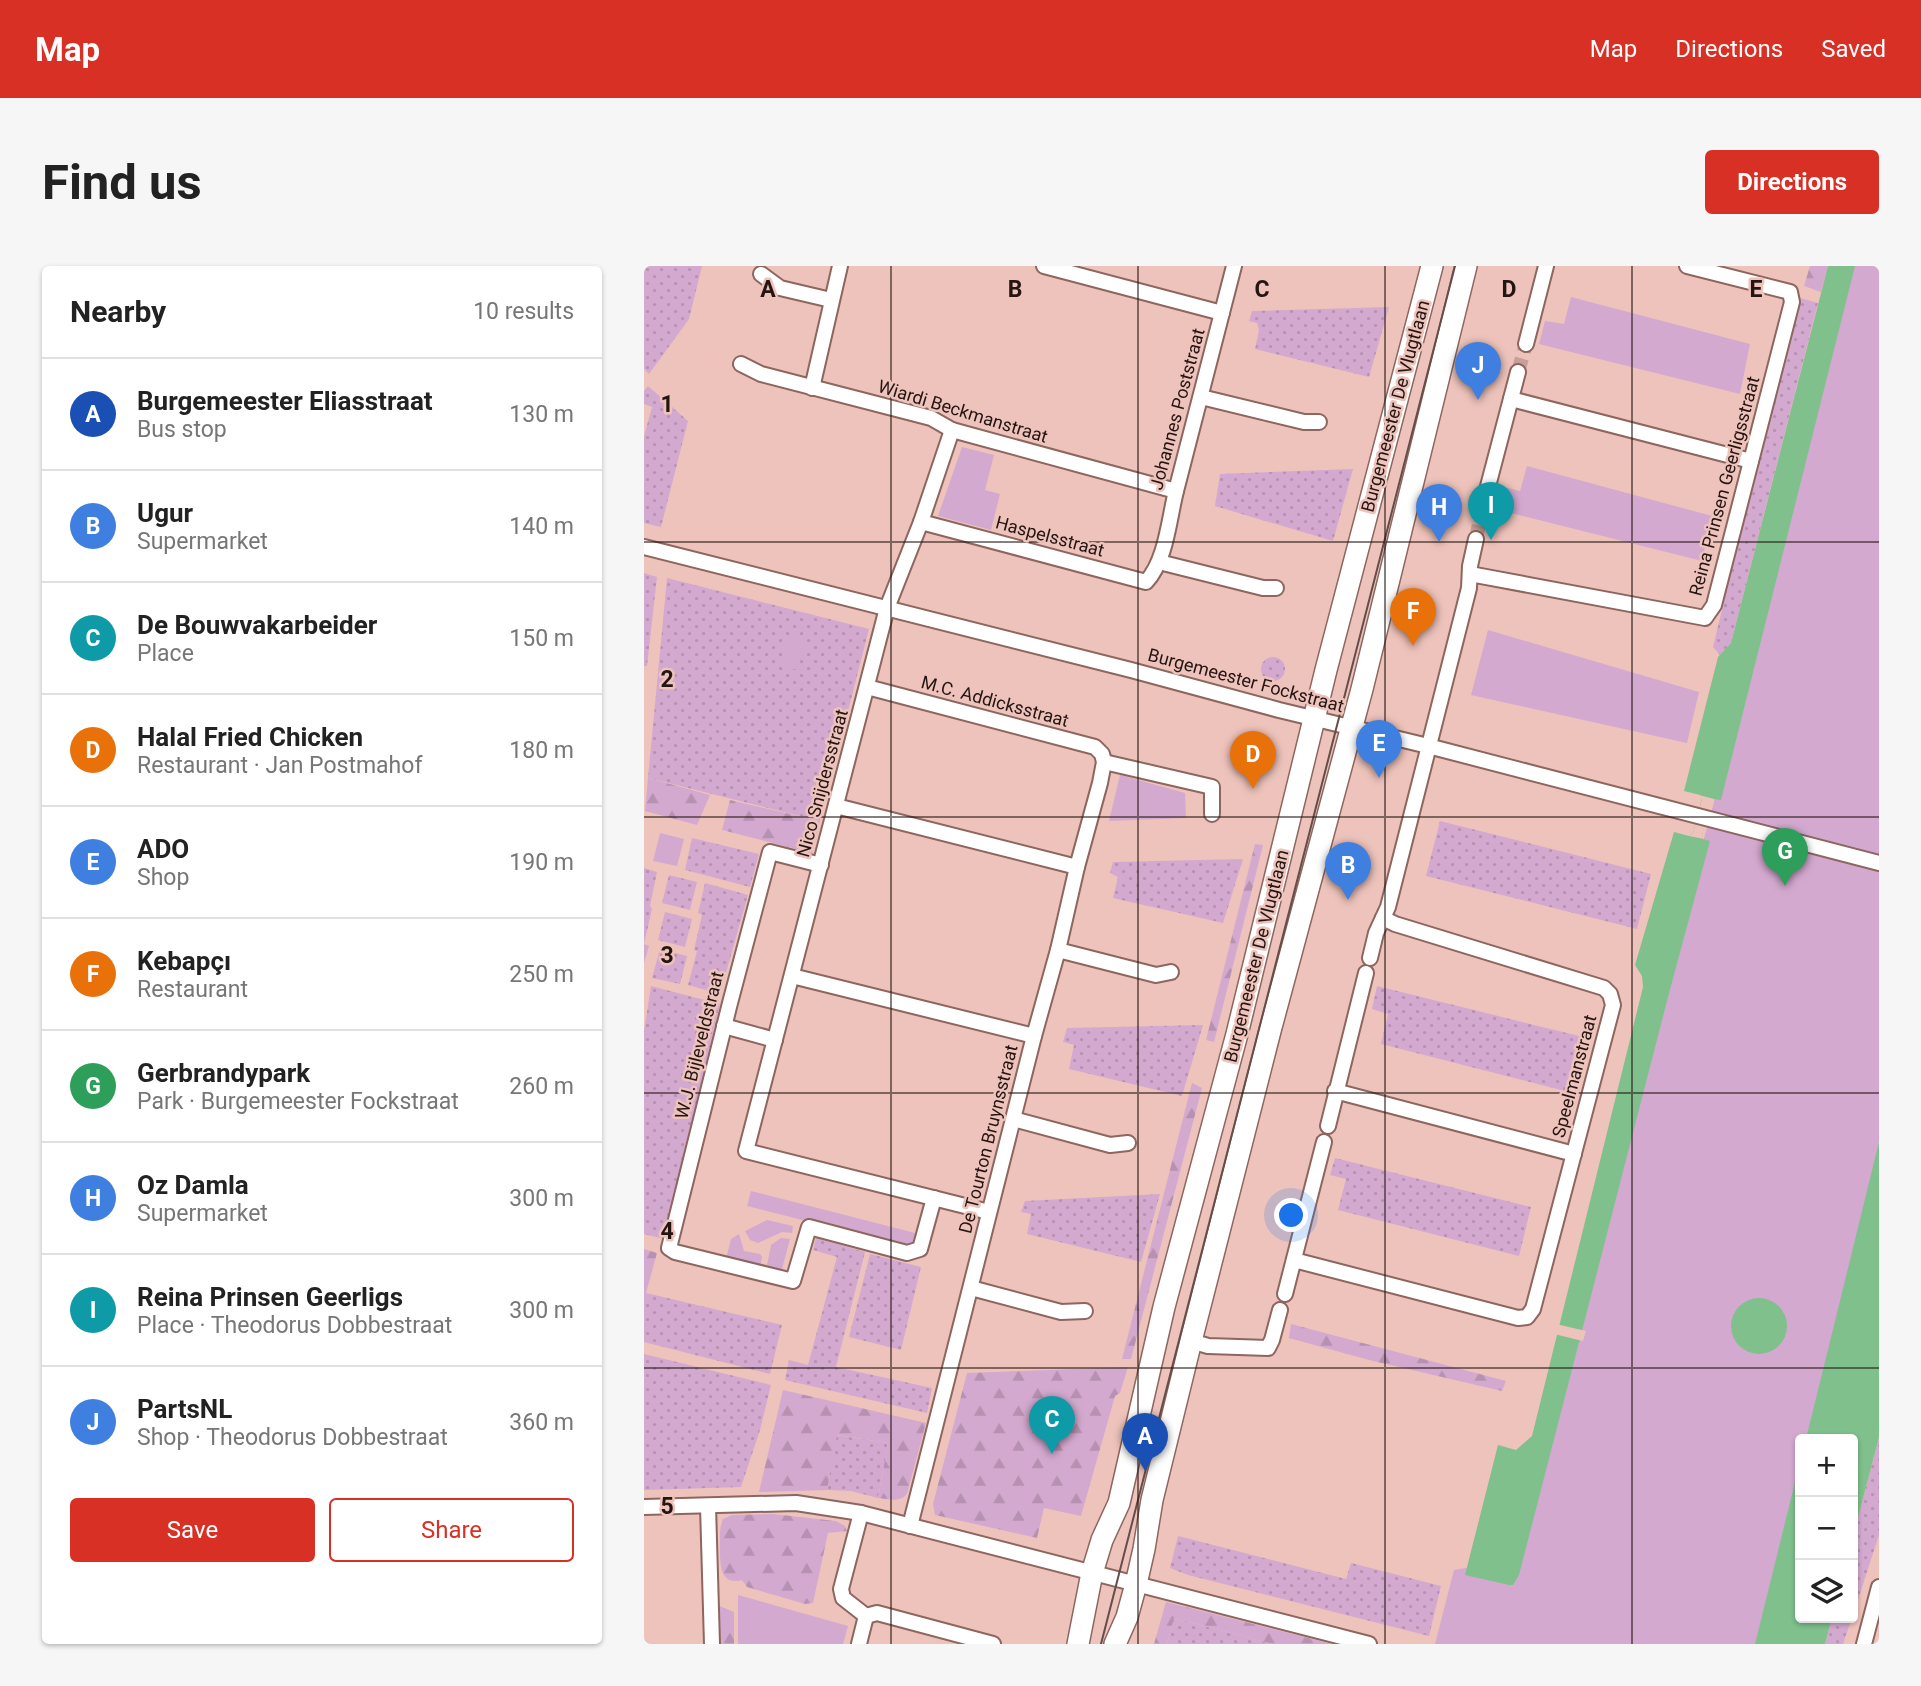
<!DOCTYPE html>
<html lang="en">
<head>
<meta charset="utf-8">
<style>
  :root { --surface:#fff; --page:#f6f6f6; --text:#222; --muted:#767676; --line:#e0e0e0; --accent:#d93025 }
  body { margin:0; font-family:Roboto,sans-serif; background:var(--page); color:var(--text) }
  .controls { position:absolute; right:21px; bottom:21px; display:grid; overflow:hidden; border-radius:7px; box-shadow:0 2px 5px #0004 }
  .controls button { width:63px; height:63px; display:grid; place-items:center; padding:0; border:0; border-bottom:2px solid var(--line); background:var(--surface); color:var(--text); font:35px sans-serif }
  .you { position:absolute; left:648px; top:950px; width:24px; height:24px; margin:-18px; border:5px solid #fff; border-radius:50%; background:#1a73e8; box-shadow:0 0 0 10px #1a73e833 }
  .badge { display:grid; place-items:center; width:46px; height:46px; border-radius:50%; background:var(--accent); color:#fff; font-size:23px; font-weight:700 }
  .pin { position:absolute; translate:-50% -58px; filter:drop-shadow(0 2px 4px #0008) }
  .pin::after { content:''; position:absolute; top:37px; width:24px; height:21px; background:inherit; clip-path:polygon(0 0,100% 0,50% 100%) }
  .list { margin:0; padding:0; list-style:none }
  h2 { display:flex; justify-content:space-between; align-items:center; height:91px; margin:0; padding:0 28px; font-size:30px }
  h2 small { font-size:23px; font-weight:400; color:var(--muted) }
  .list li { display:grid; grid-template-columns:46px 1fr auto; gap:21px; align-items:center; box-sizing:border-box; height:112px; padding:0 28px; border-top:2px solid var(--line) }
  .list b { display:block; font-size:26px; white-space:nowrap }
  .list p { margin:0; font-size:23px; white-space:nowrap; color:var(--muted) }
  .list em { font-size:23px; font-style:normal; color:var(--muted) }
  .actions { display:flex; gap:14px; padding:21px 28px }
  .actions a { flex:1; padding:16px 0; border:2px solid var(--accent); border-radius:7px; text-align:center; font-size:24px; color:var(--accent) }
  .actions .main { background:var(--accent); color:#fff }
  .icon { flex:none; width:38px; height:38px; fill:none; stroke:currentColor; stroke-width:2; stroke-linecap:round; stroke-linejoin:round }
  .map { position:relative; flex:none; width:1235px; height:1378px; overflow:hidden; border-radius:7px }
  header { display:flex; align-items:center; gap:42px; box-sizing:border-box; height:98px; padding:0 35px; background:var(--accent); color:#fff }
  header strong { font-size:33px }
  nav { display:flex; gap:38px; margin-inline-start:auto; font-size:24px }
  .intro { display:flex; align-items:center; justify-content:space-between; box-sizing:border-box; height:168px; padding:0 42px }
  h1 { margin:0; font-size:49px }
  .button { padding:18px 32px; border-radius:7px; background:var(--accent); color:#fff; font-size:24px; font-weight:700 }
  main { display:flex; gap:42px; padding:0 42px }
  aside { flex:1; background:var(--surface); border-radius:7px; box-shadow:0 2px 5px #0004 }
  .map>svg:first-child { display:block }
  .grass { fill:url(#grass-dots) }
  .forest { fill:url(#forest-firs) }
  .green { fill:#d4a9cf }
  .water { fill:#7fc08c }
  .pier { fill:#eec3bb }
  .lines { fill:none; stroke-linecap:round; stroke-linejoin:round }
  .street-tunnel { stroke:#c6a099; stroke-width:14; stroke-dasharray:14 7; stroke-linecap:butt }
  .street-casing { stroke:#8c665f; stroke-width:18 }
  .secondary-casing { stroke:#8c665f; stroke-width:24 }
  .street { stroke:#fff; stroke-width:14 }
  .secondary { stroke:#fff; stroke-width:21 }
  .tram { stroke:#654d49; stroke-width:2 }
  .grid { fill:none; stroke:#241512; stroke-width:2; stroke-opacity:0.55 }
  .labels { text-anchor:middle; dominant-baseline:central; stroke-width:5; stroke-linejoin:round; paint-order:stroke }
  .street-label { font-size:18px; fill:#241512; stroke:#eec3bb }
  .grid-label { font-size:23px; text-anchor:middle; font-weight:bold; fill:#241512; stroke:#eec3bb; stroke-width:5; stroke-linejoin:round; paint-order:stroke }
</style>
</head>
<body>
<header>
<strong>Map</strong>
<nav><a>Map</a><a>Directions</a><a>Saved</a></nav>
</header>
<div class="intro"><h1>Find us</h1><a class="button">Directions</a></div>
<main>
<aside>
<h2>Nearby<small>10 results</small></h2>
<ul class="list">
<li><span class="badge" style="background:#1a4fb4">A</span><div><b>Burgemeester Eliasstraat</b><p>Bus stop</p></div><em>130 m</em></li>
<li><span class="badge" style="background:#3f7fe0">B</span><div><b>Ugur</b><p>Supermarket</p></div><em>140 m</em></li>
<li><span class="badge" style="background:#0f9aa8">C</span><div><b>De Bouwvakarbeider</b><p>Place</p></div><em>150 m</em></li>
<li><span class="badge" style="background:#e8710a">D</span><div><b>Halal Fried Chicken</b><p>Restaurant · Jan Postmahof</p></div><em>180 m</em></li>
<li><span class="badge" style="background:#3f7fe0">E</span><div><b>ADO</b><p>Shop</p></div><em>190 m</em></li>
<li><span class="badge" style="background:#e8710a">F</span><div><b>Kebapçı</b><p>Restaurant</p></div><em>250 m</em></li>
<li><span class="badge" style="background:#2e9e5b">G</span><div><b>Gerbrandypark</b><p>Park · Burgemeester Fockstraat</p></div><em>260 m</em></li>
<li><span class="badge" style="background:#3f7fe0">H</span><div><b>Oz Damla</b><p>Supermarket</p></div><em>300 m</em></li>
<li><span class="badge" style="background:#0f9aa8">I</span><div><b>Reina Prinsen Geerligs</b><p>Place · Theodorus Dobbestraat</p></div><em>300 m</em></li>
<li><span class="badge" style="background:#3f7fe0">J</span><div><b>PartsNL</b><p>Shop · Theodorus Dobbestraat</p></div><em>360 m</em></li>
</ul>
<div class="actions"><a class="main">Save</a><a>Share</a></div>
</aside>
<div class="map">
<svg width="1235" height="1378" viewBox="0 0 1235 1378">
  <defs>
    <pattern id="grass-dots" width="8" height="8" patternUnits="userSpaceOnUse" patternTransform="scale(1.75)"><rect width="8" height="8" fill="#d4a9cf"/><path d="M2 2h.1M6 6h.1" fill="none" stroke="#b691b1" stroke-width="1.8" stroke-linecap="round"/></pattern>
    <pattern id="forest-firs" width="22" height="20" patternUnits="userSpaceOnUse" patternTransform="scale(1.75)"><rect width="22" height="20" fill="#d4a9cf"/><path d="M5 1l3.5 6h-7zM16 11l3.5 6h-7z" fill="#b691b1"/></pattern>
  </defs>
  <rect width="100%" height="100%" fill="#eec3bb"/>
  <g class="grass">
    <polygon points="0,0 58,0 45,53 5,108 0,103"/>
    <polygon points="1153,31 1174,37 1087,377 1076,389 1069,381"/>
    <polygon points="745,41 725,111 611,83 615,64 613,57 605,55 608,45"/>
    <polygon points="4,120 44,155 17,261 0,257 0,170 8,141 0,138 0,125"/>
    <polygon points="709,203 689,275 571,240 576,208"/>
    <polygon points="0,307 13,311 3,400 0,400"/>
    <polygon points="23,312 225,363 176,555 4,512"/>
    <circle cx="629" cy="403" r="12"/>
    <polygon points="796,555 1007,608 993,663 782,610"/>
    <polygon points="48,572 115,588 106,621 41,604"/>
    <polygon points="599,593 579,657 469,632 474,611 466,607 469,596"/>
    <polygon points="0,602 13,606 6,640 8,643 0,678 5,680 0,697"/>
    <polygon points="25,609 53,616 46,644 18,637"/>
    <polygon points="61,617 104,629 76,728 44,719 53,685 50,684 58,649 54,647"/>
    <polygon points="21,646 48,653 41,681 14,674"/>
    <polygon points="16,683 43,690 36,718 8,712"/>
    <polygon points="7,720 76,738 20,973 0,968 0,765"/>
    <polygon points="733,720 935,770 921,825 737,778 744,748 728,743"/>
    <polygon points="559,759 538,830 425,803 430,779 419,776 423,762"/>
    <polygon points="691,892 887,941 875,990 694,944 702,913 686,909"/>
    <polygon points="516,928 497,996 383,968 387,948 377,946 381,935"/>
    <polygon points="172,972 221,986 192,1101 288,1122 283,1147 141,1114 145,1094 164,1099 193,991 169,984"/>
    <polygon points="226,988 277,1001 257,1084 205,1071"/>
    <polygon points="2,1027 138,1059 126,1108 0,1076 0,1028"/>
    <polygon points="0,1088 127,1119 116,1164 97,1221 0,1224"/>
    <polygon points="192,1169 244,1177 234,1232 207,1225 183,1224"/>
    <polygon points="1235,1171 1235,1269 1209,1349 1209,1271"/>
    <polygon points="534,1270 702,1313 707,1297 797,1320 785,1370 544,1309 526,1302"/>
    <polygon points="530,1352 629,1378 523,1378"/>
    <polygon points="1188,1352 1208,1352 1199,1378 1181,1378"/>
  </g>
  <g class="forest">
    <polygon points="1166,0 1184,0 1177,26 1160,20"/>
    <polygon points="4,512 66,529 53,559 1,545"/>
    <polygon points="86,534 176,555 168,587 78,564"/>
    <polygon points="611,578 619,579 570,776 562,774"/>
    <polygon points="548,817 558,822 487,1093 478,1093"/>
    <polygon points="0,983 13,987 2,1027 0,1028"/>
    <polygon points="647,1058 862,1115 858,1125 725,1094 645,1072"/>
    <polygon points="484,1101 476,1127 471,1130 437,1250 400,1242 393,1272 291,1249 289,1238 323,1107"/>
    <path d="M139 1124 282 1157 263 1228C255 1237 245 1233 234 1232L244 1177 193 1169 183 1224 115 1226Z"/>
    <path d="M129 1248 192 1255 201 1260 203 1265 184 1267 169 1337 161 1338 103 1321 98 1314C76 1320 76 1298 76 1283 76 1273 75 1262 79 1253L88 1249Z"/>
    <polygon points="522,1336 688,1378 629,1378 530,1352 523,1378 510,1378"/>
    <polygon points="73,1339 90,1346 90,1378 74,1378"/>
  </g>
  <g class="green">
    <polygon points="1204,0 1235,0 1235,936 1175,1173 1156,1173 1156,1247 1123,1378 791,1378 810,1304 870,1293 1025,699 1069,540 1139,250"/>
    <polygon points="927,31 1106,78 1096,128 895,78 901,55 920,58"/>
    <polygon points="318,181 350,189 341,224 356,228 347,264 294,250"/>
    <polygon points="883,200 1068,250 1058,295 851,243 856,220 876,225"/>
    <polygon points="844,364 1055,426 1043,477 827,429"/>
    <polygon points="145,368 162,372 154,404 137,400"/>
    <polygon points="476,509 541,527 542,552 465,555"/>
    <polygon points="16,567 40,573 33,600 9,595"/>
    <polygon points="107,925 271,967 268,982 103,940"/>
    <polygon points="123,954 149,960 148,967 138,966 114,977 106,974 101,965"/>
    <polygon points="95,968 100,985 116,988 118,991 116,1001 82,993 87,973"/>
    <polygon points="137,972 146,973 137,1007 122,1004 127,979"/>
    <polygon points="94,1329 204,1360 199,1378 94,1378"/>
  </g>
  <g class="water">
    <polygon points="1184,0 1211,0 1077,534 1070,533 1066,534 1058,570 1059,573 1066,575 1024,731 875,1309 869,1319 865,1319 821,1309 854,1179 872,1184 888,1170 999,721 998,710 991,699 1030,566 1045,570 1049,567 1058,532 1056,529 1040,525 1074,391 1087,377"/>
    <polygon points="1235,876 1235,1171 1209,1271 1209,1173 1162,1173"/>
    <circle cx="1115" cy="1060" r="28"/>
    <polygon points="1156,1196 1156,1352 1188,1352 1181,1378 1111,1378"/>
  </g>
  <g class="pier">
    <polygon points="1055,529 1070,533 1067,535 1058,570 1060,573 1045,570 1049,567 1058,533"/>
    <polygon points="912,1058 942,1065 939,1075 910,1068"/>
  </g>
  <g class="lines">
    <g class="street-tunnel">
      <polyline points="874,106 882,78"/>
      <polyline points="832,273 838,243"/>
    </g>
    <defs>
      <g id="street">
        <polyline points="400,0 578,47"/>
        <polyline points="117,8 136,22 187,34"/>
        <polyline points="882,78 902,0"/>
        <polyline points="97,98 117,108 287,152 308,164 532,225"/>
        <polyline points="168,122 196,0"/>
        <polyline points="557,131 660,156 675,156"/>
        <polyline points="867,133 1107,195"/>
        <polyline points="308,164 277,256 243,342 102,885 345,946"/>
        <polyline points="838,243 874,106"/>
        <path d="M277 256 502 316C522 295 525 253 532 225 551 150 571 75 590 0"/>
        <polyline points="0,281 487,404 635,444 784,480 1235,597"/>
        <polyline points="515,296 619,322 632,322"/>
        <polyline points="826,308 1061,352 1070,339 1148,36 1146,26 1043,0"/>
        <polyline points="223,421 451,481 458,488 460,496 456,517 433,601 414,684 390,770 266,1260"/>
        <polyline points="460,496 568,521 568,548"/>
        <polyline points="192,540 433,601"/>
        <polyline points="177,599 126,586 86,737 25,982 31,986 149,1015 165,961 263,987 276,983 290,932"/>
        <polyline points="414,684 512,709 527,706"/>
        <polyline points="726,692 732,667 744,641 825,322 826,300 832,273"/>
        <polyline points="148,710 390,770"/>
        <polyline points="80,760 131,774"/>
        <polyline points="691,825 930,888"/>
        <polyline points="369,853 466,879 484,877"/>
        <polyline points="684,860 722,707"/>
        <polyline points="650,994 874,1052 883,1051 889,1043 969,739 966,728 960,722 751,658 739,652"/>
        <polyline points="327,1022 417,1046 441,1045"/>
        <polyline points="641,1028 680,876"/>
        <polyline points="547,1075 564,1080 624,1082 628,1074 636,1044"/>
        <polyline points="64,1240 68,1378"/>
        <polyline points="0,1241 152,1237 217,1247 725,1378"/>
        <polyline points="217,1247 197,1323 199,1332 222,1350"/>
        <polyline points="222,1350 233,1347 349,1378"/>
        <polyline points="215,1378 222,1350"/>
        <polyline points="1220,1378 1235,1321"/>
      </g>
      <g id="secondary">
        <polyline points="434,1378 448,1307 458,1274 475,1237 520,1041 593,768 682,404 788,0"/>
        <polyline points="471,1378 483,1351 492,1318 500,1283 508,1234 547,1075 626,765 718,423 822,0"/>
      </g>
    </defs>
    <use href="#street" class="street-casing"/>
    <use href="#secondary" class="secondary-casing"/>
    <use href="#street" class="street"/>
    <use href="#secondary" class="secondary"/>
    <polyline class="tram" points="457,1378 811,0"/>
  </g>
  <path class="grid" d="M247 0V1378M494 0V1378M741 0V1378M988 0V1378M0 276H1235M0 551H1235M0 827H1235M0 1102H1235"/>
  <g class="labels">
    <g class="street-label">
      <text transform="translate(751 140) rotate(-75)">Burgemeester De Vlugtlaan</text>
      <text transform="translate(533 143) rotate(-75)">Johannes Poststraat</text>
      <text transform="translate(319 145) rotate(17)">Wiardi Beckmanstraat</text>
      <text transform="translate(1080 220) rotate(-75)">Reina Prinsen Geerligsstraat</text>
      <text transform="translate(406 270) rotate(15)">Haspelsstraat</text>
      <text transform="translate(602 414) rotate(15)">Burgemeester Fockstraat</text>
      <text transform="translate(351 435) rotate(15)">M.C. Addicksstraat</text>
      <text transform="translate(178 517) rotate(-75)">Nico Snijdersstraat</text>
      <text transform="translate(612 690) rotate(-76)">Burgemeester De Vlugtlaan</text>
      <text transform="translate(55 779) rotate(-76)">W.J. Bijleveldstraat</text>
      <text transform="translate(930 810) rotate(-75)">Speelmanstraat</text>
      <text transform="translate(344 873) rotate(-76)">De Tourton Bruynsstraat</text>
    </g>
  </g>
  <g class="grid-label">
    <text x="124" y="31">A</text>
    <text x="371" y="31">B</text>
    <text x="618" y="31">C</text>
    <text x="865" y="31">D</text>
    <text x="1112" y="31">E</text>
    <text x="23" y="146">1</text>
    <text x="23" y="421">2</text>
    <text x="23" y="697">3</text>
    <text x="23" y="973">4</text>
    <text x="23" y="1248">5</text>
  </g>
</svg>
<div class="controls">
<button>+</button>
<button>−</button>
<button><svg class="icon" aria-label="layers" viewBox="0 0 24 24"><path d="M12 4l9 5-9 5-9-5zM3 14l9 5 9-5"/></svg></button>
</div>
<div class="you"></div>
<div class="pin badge" style="left:501px;top:1205px;background:#1a4fb4">A</div>
<div class="pin badge" style="left:704px;top:634px;background:#3f7fe0">B</div>
<div class="pin badge" style="left:408px;top:1188px;background:#0f9aa8">C</div>
<div class="pin badge" style="left:609px;top:523px;background:#e8710a">D</div>
<div class="pin badge" style="left:735px;top:512px;background:#3f7fe0">E</div>
<div class="pin badge" style="left:769px;top:380px;background:#e8710a">F</div>
<div class="pin badge" style="left:1141px;top:620px;background:#2e9e5b">G</div>
<div class="pin badge" style="left:795px;top:276px;background:#3f7fe0">H</div>
<div class="pin badge" style="left:847px;top:274px;background:#0f9aa8">I</div>
<div class="pin badge" style="left:834px;top:134px;background:#3f7fe0">J</div>
</div>
</main>
</body>
</html>
